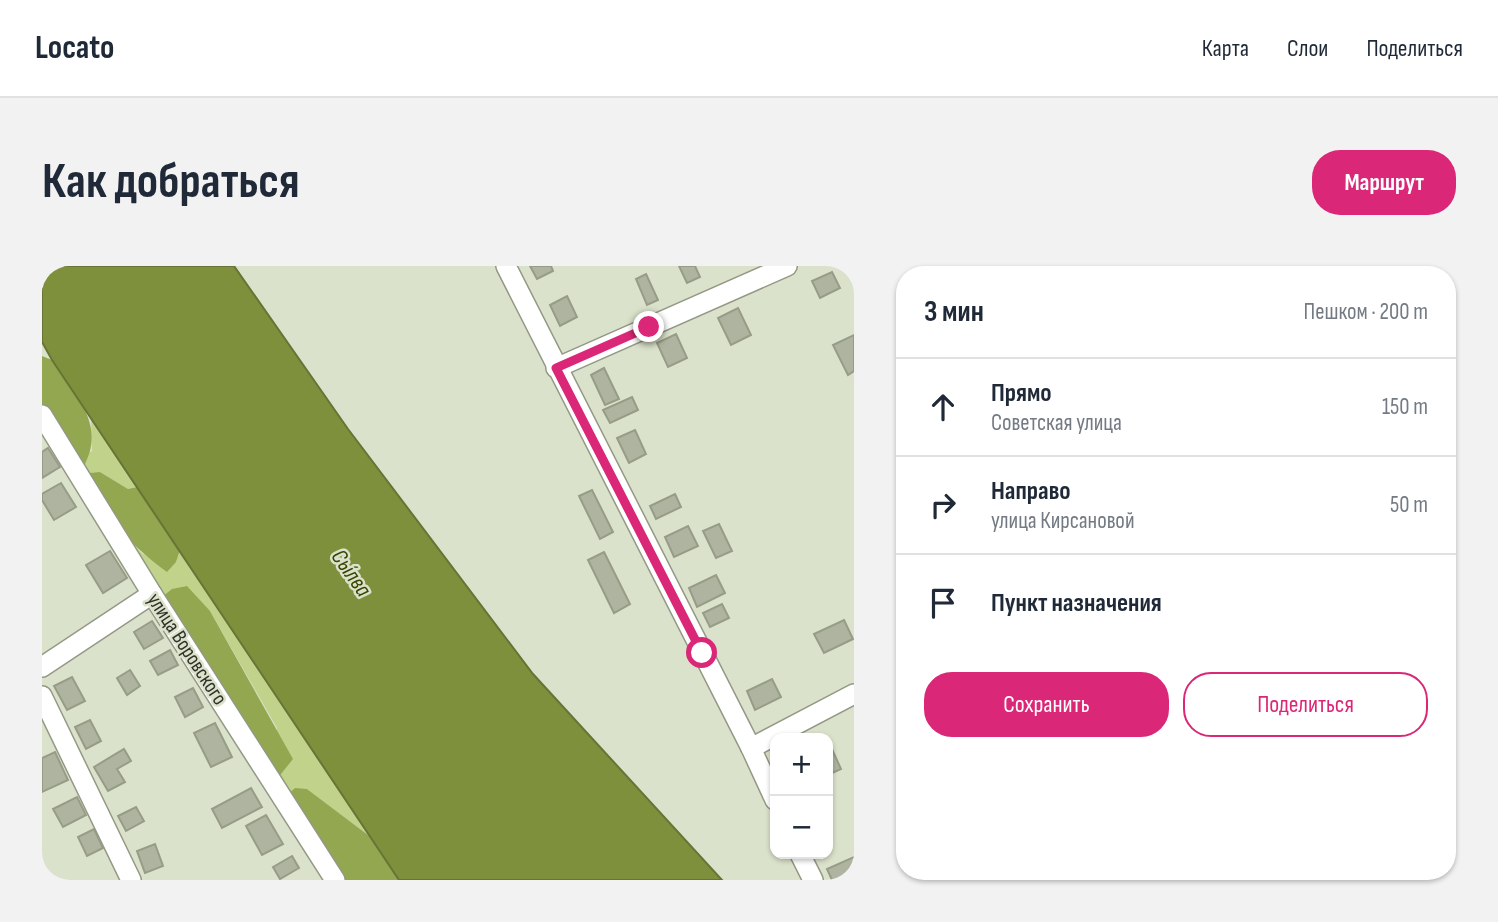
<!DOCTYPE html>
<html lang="ru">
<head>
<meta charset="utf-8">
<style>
  :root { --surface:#fff; --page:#f2f2f3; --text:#1f2937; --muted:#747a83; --line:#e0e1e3; --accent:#db2777 }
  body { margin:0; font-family:"Sofia Sans Condensed",sans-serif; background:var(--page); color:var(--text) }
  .controls { position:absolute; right:21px; bottom:21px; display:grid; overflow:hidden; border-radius:14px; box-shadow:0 2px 5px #0004 }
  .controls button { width:63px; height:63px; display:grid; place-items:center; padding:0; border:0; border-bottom:2px solid var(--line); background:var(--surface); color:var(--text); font:35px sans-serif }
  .stop { position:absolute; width:21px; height:21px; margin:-16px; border:5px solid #db2777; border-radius:50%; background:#fff }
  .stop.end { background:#db2777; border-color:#fff; box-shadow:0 2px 7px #0008 }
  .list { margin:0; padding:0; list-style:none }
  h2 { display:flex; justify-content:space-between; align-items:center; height:91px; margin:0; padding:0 28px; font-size:30px }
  h2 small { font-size:23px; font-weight:400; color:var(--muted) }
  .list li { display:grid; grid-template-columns:46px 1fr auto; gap:21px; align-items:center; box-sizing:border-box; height:98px; padding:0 28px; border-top:2px solid var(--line) }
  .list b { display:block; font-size:26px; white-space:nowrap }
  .list p { margin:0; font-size:23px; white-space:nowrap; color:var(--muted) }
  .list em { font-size:23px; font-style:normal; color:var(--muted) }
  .actions { display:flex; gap:14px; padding:21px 28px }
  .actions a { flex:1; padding:16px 0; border:2px solid var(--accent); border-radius:28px; text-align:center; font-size:24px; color:var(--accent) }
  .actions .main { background:var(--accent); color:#fff }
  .icon { flex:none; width:38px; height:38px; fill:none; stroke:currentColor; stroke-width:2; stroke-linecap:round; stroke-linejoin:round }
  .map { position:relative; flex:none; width:812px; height:614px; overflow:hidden; border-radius:28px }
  header { display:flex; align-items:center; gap:42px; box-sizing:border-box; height:98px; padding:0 35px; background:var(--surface); border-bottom:2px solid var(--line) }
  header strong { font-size:33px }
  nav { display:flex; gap:38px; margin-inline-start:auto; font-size:24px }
  .intro { display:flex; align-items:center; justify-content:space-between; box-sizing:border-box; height:168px; padding:0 42px }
  h1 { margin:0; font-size:49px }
  .button { padding:18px 32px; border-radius:28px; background:var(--accent); color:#fff; font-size:24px; font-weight:700 }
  main { display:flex; gap:42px; padding:0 42px }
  aside { flex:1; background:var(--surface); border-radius:28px; box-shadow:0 2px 5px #0004 }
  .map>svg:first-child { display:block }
  .green { fill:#c1d38b }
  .forest { fill:#93a751 }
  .water { fill:#7e903b; stroke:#677436; stroke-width:2 }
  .building { fill:#aeb49f; stroke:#979c87; stroke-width:2 }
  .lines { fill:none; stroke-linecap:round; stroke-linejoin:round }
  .minor-casing { stroke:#939984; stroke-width:22 }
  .minor { stroke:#fff; stroke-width:19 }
  .route { stroke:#db2777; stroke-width:9 }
  .labels { text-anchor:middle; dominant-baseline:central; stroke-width:5; stroke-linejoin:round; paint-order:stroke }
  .street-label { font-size:21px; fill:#30322a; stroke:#dbe2cb }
  .water-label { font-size:23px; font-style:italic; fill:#384400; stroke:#dbe2cb }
</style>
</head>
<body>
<header>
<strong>Locato</strong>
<nav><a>Карта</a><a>Слои</a><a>Поделиться</a></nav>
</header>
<div class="intro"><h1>Как добраться</h1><a class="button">Маршрут</a></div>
<main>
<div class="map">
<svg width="812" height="614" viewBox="0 0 812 614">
  <rect width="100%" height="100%" fill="#dbe2cb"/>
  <g class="green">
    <polygon points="49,152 95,221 86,223 58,206 49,221 35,195 50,185"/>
    <polygon points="83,271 101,288 134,296 138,284 326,569 265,523 245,529 235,513 235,462 168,345 120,331"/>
  </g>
  <g class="forest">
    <path d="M0 90 10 94C32 127 64 158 43 198L35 195 0 138Z"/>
    <path d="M58 206 86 223 95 221 138 284 134 296 125 306C95 284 52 245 48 207Z"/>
    <polygon points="145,320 168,345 251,493 235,513 120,331 130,323"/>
    <polygon points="253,522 265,523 326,569 357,614 297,614 245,529"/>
  </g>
  <polygon class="water" points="0,0 192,0 306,163 491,408 680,614 357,614 10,94 0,76"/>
  <g class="building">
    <polygon points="488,0 509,0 511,5 495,13"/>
    <polygon points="637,0 653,0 658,11 645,17"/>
    <polygon points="790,6 798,22 778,32 770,15"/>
    <polygon points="604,8 616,34 605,39 594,13"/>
    <polygon points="525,30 535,51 518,60 508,39"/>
    <polygon points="696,42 709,69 689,79 676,52"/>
    <polygon points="634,68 645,92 626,101 615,77"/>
    <polygon points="812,69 812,105 806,109 791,79"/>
    <polygon points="562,102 577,133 563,139 549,109"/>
    <polygon points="590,131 596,144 568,157 561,144"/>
    <polygon points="593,164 604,188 587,197 575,172"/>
    <polygon points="6,182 18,201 0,212 0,186"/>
    <polygon points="19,217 34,241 12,254 0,234 0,228"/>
    <polygon points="550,224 571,266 558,273 537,230"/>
    <polygon points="633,228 639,241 614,253 608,240"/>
    <polygon points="677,258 690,285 674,292 661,265"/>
    <polygon points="646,260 656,280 632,291 623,271"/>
    <polygon points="68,285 85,312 61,327 44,299"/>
    <polygon points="562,286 588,338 572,347 546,294"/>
    <polygon points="674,309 683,327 655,341 647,322"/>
    <polygon points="680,338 687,352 668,361 661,347"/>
    <polygon points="802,354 811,373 782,387 772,368"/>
    <polygon points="110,355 121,372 102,383 92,366"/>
    <polygon points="128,384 136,399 116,409 108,395"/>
    <polygon points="88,404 98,420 85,429 75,412"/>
    <polygon points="30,411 43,435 25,444 12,420"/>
    <polygon points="730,413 739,431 713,444 705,425"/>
    <polygon points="151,422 161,441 143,451 133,431"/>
    <polygon points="48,454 59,475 44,483 33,461"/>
    <polygon points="173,457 190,491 169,501 152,467"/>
    <polygon points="789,481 799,503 786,509 786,482"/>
    <polygon points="82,483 89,495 75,503 83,516 66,525 52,501"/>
    <polygon points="13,486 26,514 0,526 0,492"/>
    <polygon points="209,522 220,541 180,562 170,543"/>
    <polygon points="35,531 44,549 21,561 11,543"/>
    <polygon points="94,541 102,555 84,565 76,550"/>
    <polygon points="224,549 241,578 220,589 204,560"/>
    <polygon points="52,563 61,582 45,590 36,571"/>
    <polygon points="113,578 121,600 103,607 95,585"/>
    <polygon points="250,590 257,602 238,613 231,601"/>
    <polygon points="812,591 812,613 790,614 785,603"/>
  </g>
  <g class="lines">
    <defs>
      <g id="minor">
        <polyline points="464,0 709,482 733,534"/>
        <polyline points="514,102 745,0"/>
        <polyline points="0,149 110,328 293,614"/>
        <polyline points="0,401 110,328"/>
        <polyline points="0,430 89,614"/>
        <polyline points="709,482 812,428"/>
        <polyline points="758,588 771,614"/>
      </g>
    </defs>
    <use href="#minor" class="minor-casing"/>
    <use href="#minor" class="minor"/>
  </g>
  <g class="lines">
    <polyline class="route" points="607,61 514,102 660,387"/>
  </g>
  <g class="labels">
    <g class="street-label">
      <text transform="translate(145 383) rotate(57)">улица Воровского</text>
    </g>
    <g class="water-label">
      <text transform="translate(309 307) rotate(55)">Сы́лва</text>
    </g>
  </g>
</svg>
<div class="controls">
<button>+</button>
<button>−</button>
</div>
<div class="stop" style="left:660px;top:387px"></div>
<div class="stop end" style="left:607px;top:61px"></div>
</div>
<aside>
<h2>3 мин<small>Пешком · 200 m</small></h2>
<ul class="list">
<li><svg class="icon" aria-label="ahead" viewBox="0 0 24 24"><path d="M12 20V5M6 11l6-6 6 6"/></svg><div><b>Прямо</b><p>Советская улица</p></div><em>150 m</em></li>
<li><svg class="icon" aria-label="right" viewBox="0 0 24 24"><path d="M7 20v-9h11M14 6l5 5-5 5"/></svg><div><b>Направо</b><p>улица Кирсановой</p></div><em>50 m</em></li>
<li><svg class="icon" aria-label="arrive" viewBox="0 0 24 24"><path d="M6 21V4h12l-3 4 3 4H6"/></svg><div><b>Пункт назначения</b></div></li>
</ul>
<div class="actions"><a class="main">Сохранить</a><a>Поделиться</a></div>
</aside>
</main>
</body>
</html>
